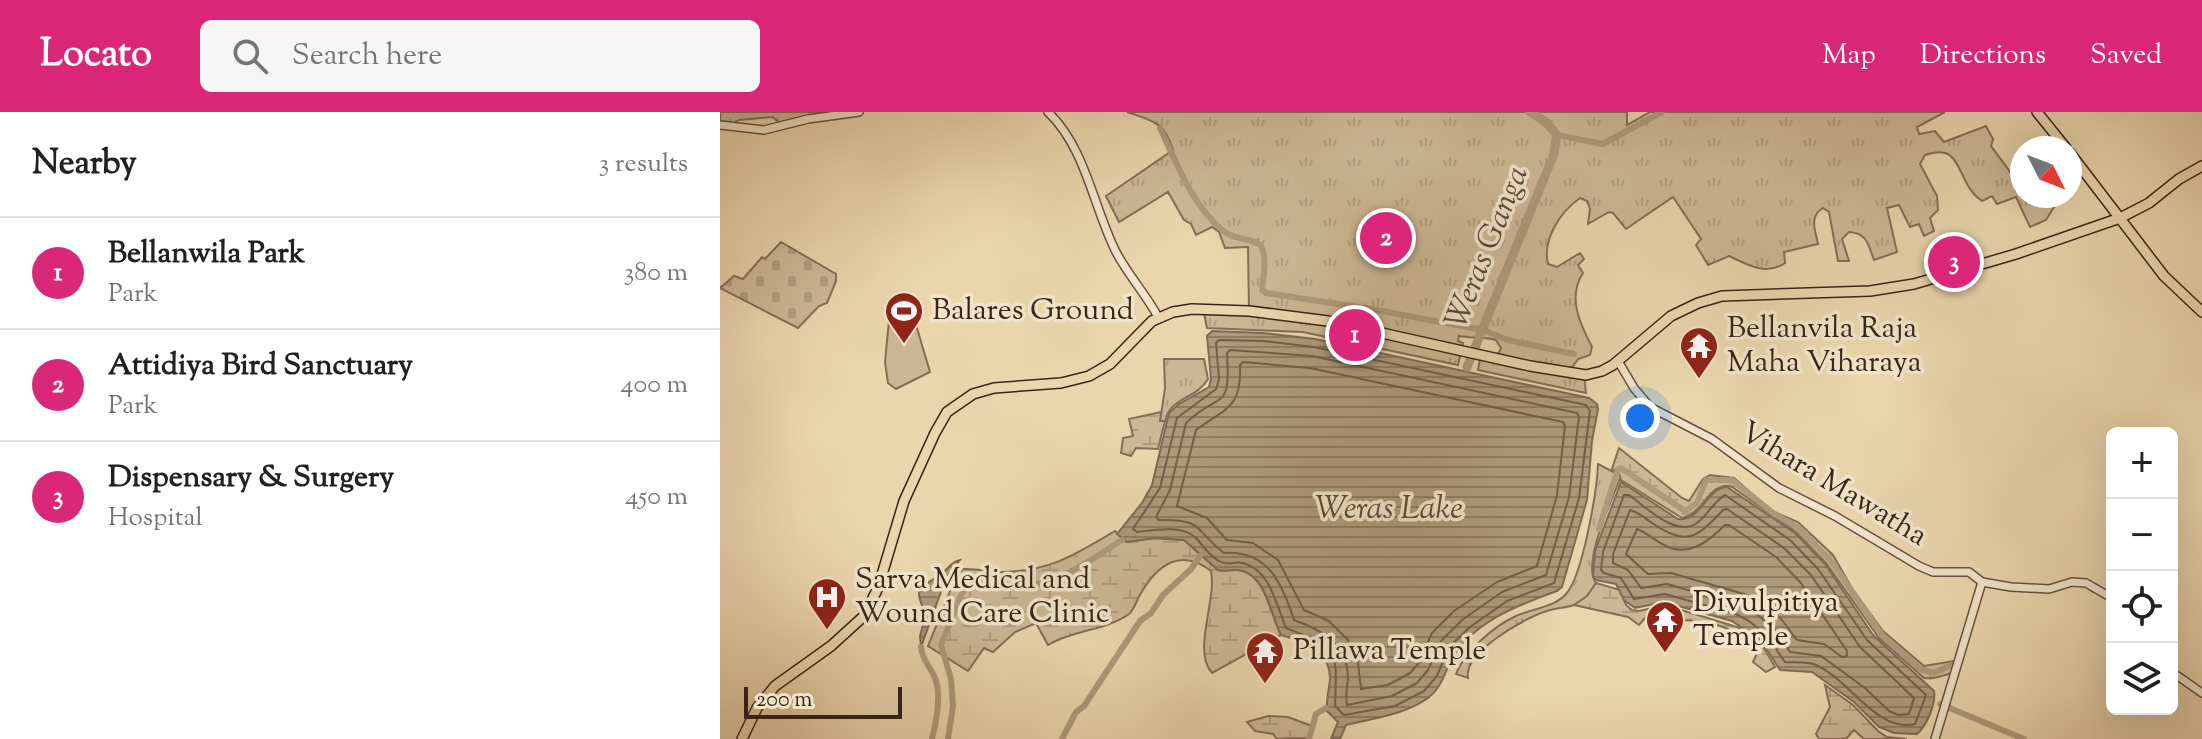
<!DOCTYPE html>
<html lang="en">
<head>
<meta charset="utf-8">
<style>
  :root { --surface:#fff; --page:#f6f6f6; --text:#202124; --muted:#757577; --line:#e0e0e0; --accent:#db2777 }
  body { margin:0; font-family:"Sorts Mill Goudy",serif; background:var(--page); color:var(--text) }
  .controls { position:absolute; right:24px; bottom:24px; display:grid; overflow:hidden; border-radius:12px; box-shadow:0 8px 32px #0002 }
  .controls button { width:72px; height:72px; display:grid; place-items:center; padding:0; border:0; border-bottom:2px solid var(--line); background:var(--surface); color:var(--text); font:40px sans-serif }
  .compass { position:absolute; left:1290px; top:24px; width:72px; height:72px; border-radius:50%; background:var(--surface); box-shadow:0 8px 32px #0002; rotate:132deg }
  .scale { position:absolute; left:24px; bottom:20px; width:158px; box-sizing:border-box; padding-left:8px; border:4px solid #3b2417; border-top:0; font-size:22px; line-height:28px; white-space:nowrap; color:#3b2417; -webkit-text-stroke:6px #f1e4ca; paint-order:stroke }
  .you { position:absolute; left:920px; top:306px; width:28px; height:28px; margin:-20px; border:6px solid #fff; border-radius:50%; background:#1a73e8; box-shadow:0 0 0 12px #1a73e833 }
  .badge { display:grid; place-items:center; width:52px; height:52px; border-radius:50%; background:var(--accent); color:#fff; font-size:26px; font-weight:700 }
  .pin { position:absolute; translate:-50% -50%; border:4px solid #fff; box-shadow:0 2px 8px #0006 }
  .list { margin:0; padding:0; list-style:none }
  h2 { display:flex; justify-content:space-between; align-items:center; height:104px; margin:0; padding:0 32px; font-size:34px }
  h2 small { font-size:26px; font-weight:400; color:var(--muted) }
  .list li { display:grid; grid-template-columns:52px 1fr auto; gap:24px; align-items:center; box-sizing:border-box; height:112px; padding:0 32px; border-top:2px solid var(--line) }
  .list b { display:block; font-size:30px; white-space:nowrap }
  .list p { margin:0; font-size:26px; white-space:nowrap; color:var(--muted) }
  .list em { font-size:26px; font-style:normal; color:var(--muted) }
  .icon { flex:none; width:44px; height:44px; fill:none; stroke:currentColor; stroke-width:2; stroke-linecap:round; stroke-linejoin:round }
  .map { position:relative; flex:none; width:1482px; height:627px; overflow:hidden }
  header { display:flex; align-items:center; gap:48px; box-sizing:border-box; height:112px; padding:0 40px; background:var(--accent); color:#fff }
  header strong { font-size:38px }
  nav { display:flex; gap:44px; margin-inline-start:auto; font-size:28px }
  .search { width:560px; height:72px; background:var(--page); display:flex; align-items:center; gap:20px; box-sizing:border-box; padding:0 28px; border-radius:12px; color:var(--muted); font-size:30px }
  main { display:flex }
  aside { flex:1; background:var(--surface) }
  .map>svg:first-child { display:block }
  .grass { fill:url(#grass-tufts); stroke:#846e56; stroke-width:2 }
  .wetland { fill:url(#wetland-marsh); stroke:#846e56; stroke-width:2 }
  .cemetery { fill:url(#cemetery-stones); stroke:#846e56; stroke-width:2 }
  .pitch { fill:#ccb794; stroke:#846e56; stroke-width:2 }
  .water { fill:url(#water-rules); stroke:#806a52; stroke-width:2 }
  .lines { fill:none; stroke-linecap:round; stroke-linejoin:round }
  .shore { stroke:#745e48; stroke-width:2 }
  .canal { stroke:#ae997a; stroke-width:6 }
  .river { stroke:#ae997a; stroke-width:9 }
  .tertiary-casing { stroke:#67503c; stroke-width:10 }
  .primary-casing { stroke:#3b2417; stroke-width:12 }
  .tertiary { stroke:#f1e4ca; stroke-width:7 }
  .primary { stroke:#ead5ad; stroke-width:9 }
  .labels { text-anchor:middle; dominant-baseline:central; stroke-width:7; stroke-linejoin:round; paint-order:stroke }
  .poi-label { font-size:30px; fill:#3b2417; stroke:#f1e4ca; text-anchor:start }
  .street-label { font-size:30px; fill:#3b2417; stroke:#f1e4ca }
  .water-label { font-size:32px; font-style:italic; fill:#5e4735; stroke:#f1e4ca }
</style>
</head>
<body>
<header>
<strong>Locato</strong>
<div class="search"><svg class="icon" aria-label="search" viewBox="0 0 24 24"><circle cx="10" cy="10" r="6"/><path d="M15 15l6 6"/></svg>Search here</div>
<nav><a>Map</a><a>Directions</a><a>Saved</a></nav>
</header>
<main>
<aside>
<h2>Nearby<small>3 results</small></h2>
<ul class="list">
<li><span class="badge">1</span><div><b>Bellanwila Park</b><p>Park</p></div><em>380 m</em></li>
<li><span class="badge">2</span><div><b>Attidiya Bird Sanctuary</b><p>Park</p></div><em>400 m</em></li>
<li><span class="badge">3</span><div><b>Dispensary &amp; Surgery</b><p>Hospital</p></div><em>450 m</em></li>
</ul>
</aside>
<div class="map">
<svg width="1482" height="627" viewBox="0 0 1482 627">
  <defs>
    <pattern id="grass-tufts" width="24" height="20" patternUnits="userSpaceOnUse" patternTransform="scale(2)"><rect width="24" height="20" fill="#ccb794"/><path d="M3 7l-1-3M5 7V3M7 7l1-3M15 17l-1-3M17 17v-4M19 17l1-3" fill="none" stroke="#b09d7f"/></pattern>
    <pattern id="wetland-marsh" width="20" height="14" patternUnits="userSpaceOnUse" patternTransform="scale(2)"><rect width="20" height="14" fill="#ccb794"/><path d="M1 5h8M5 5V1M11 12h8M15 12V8" fill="none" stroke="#b09d7f"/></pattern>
    <pattern id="cemetery-stones" width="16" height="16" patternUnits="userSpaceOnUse" patternTransform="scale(2)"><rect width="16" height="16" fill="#ccb794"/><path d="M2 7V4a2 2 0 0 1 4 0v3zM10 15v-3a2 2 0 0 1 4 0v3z" fill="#b09d7f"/></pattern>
    <pattern id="water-rules" width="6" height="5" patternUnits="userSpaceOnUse" patternTransform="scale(2)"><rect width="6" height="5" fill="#ae997a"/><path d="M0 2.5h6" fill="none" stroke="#8f7d63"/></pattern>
  </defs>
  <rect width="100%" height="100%" fill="#ead5ad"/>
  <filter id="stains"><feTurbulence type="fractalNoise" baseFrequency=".0025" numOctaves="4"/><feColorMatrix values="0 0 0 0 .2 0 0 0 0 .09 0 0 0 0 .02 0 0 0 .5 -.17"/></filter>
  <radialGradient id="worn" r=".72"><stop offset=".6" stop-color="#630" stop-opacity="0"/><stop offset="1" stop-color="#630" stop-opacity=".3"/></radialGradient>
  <g class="grass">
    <polygon points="0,0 110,0 110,3 60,12 53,5 19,8 9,14 0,13"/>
    <path d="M407 0H907V13L930 0H1225L1197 15 1199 22 1215 19 1224 30 1266 14 1273 27 1271 34 1294 65 1302 66V84H1341L1326 108 1310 115 1296 85 1277 92 1272 84 1262 89C1234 70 1245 29 1205 43L1200 52 1217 84 1218 98 1210 106 1214 119 1204 124 1199 112 1190 115 1179 93 1167 96 1177 140 1154 148C1148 132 1147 121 1129 120L1122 127 1129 149H1118L1109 100 1103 96C1089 104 1095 118 1098 132L1064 140 1065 151C1046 164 1028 153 1009 144L988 153 976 133 981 127 953 85 906 117 893 101 889 100 868 112 870 97 867 89 860 86C840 100 822 128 828 152L837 155 860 141 864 147 858 153 863 161C847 185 860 212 872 235L870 243 858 247 849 260 864 263 866 281 758 258 761 242 777 245 781 236 776 228C769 225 749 226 739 224L738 229 743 231 738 253 583 220 487 216 483 196 529 198 528 135 505 136 499 120 492 115 476 123 471 112 464 108 448 80 399 110 386 84 453 38C444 10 434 9 407 0Z"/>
    <path d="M444 247H484L488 267C477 287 450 285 445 309L440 310 445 276Z"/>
    <path d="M878 352 901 364C893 386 861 452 876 471 872 479 864 490 854 493 845 496 834 496 824 500 803 507 743 541 748 566L736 562C744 540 774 514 796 504 811 497 835 495 846 482 863 463 877 378 878 352Z"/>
  </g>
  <g class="wetland">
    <polygon points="441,300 440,309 445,309 438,337 416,336 411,344 401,341 403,326 413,324 409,307"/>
    <path d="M899 336 962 386 969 389 983 367 990 363 1014 366 1052 399 1078 410 1113 443 1133 478 1163 519 1204 554 1234 549 1239 551 1236 560C1226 562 1215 568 1204 566L1159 526 1106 451 1076 420 1012 375C989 368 984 402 962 406L901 368 899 361 892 357Z"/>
    <path d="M395 419 407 430 435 426 464 428 498 458C506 460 515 456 523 459 546 466 551 504 561 523L492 561C472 539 497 488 491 459 461 436 438 452 421 481 417 487 414 498 409 502 385 519 352 518 328 533L316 511 295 520 273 540 264 536 248 559 208 534 237 462 243 457C255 456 267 460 280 460 328 460 355 443 395 419Z"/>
    <path d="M876 471 900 478 906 493 912 498 919 499 945 493 1020 516 1042 533 1055 555 1046 560 1033 550 1039 537C1006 506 969 508 925 506L919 513 908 505 854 493 867 484Z"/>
    <polygon points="1105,573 1133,593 1158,619 1167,625 1187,627 1144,627 1134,618 1126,627 1099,627 1096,622 1110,595"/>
    <polygon points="548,604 568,605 592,614 590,626 557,627 553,622 535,619 527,610"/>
  </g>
  <polygon class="cemetery" points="61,130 116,162 116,169 107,191 99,194 78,216 0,176 14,164 23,167 42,145 45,147"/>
  <polygon class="pitch" points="169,208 197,216 210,260 176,277 168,271 165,250"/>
  <g class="water">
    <path d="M492 219 543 221 595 227 869 286 877 292 878 297 872 329 867 388 842 475 837 479C801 492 760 507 737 539 725 554 725 573 708 586 684 603 654 606 626 613L620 627H611L618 610 607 599C606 588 609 578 610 567 610 537 584 530 561 523 551 504 547 466 523 459 515 456 506 460 498 458L464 428 435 426 407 430 397 422 422 391 432 373 449 301 459 292 489 275 491 267 487 224Z"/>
    <path d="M901 370 958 407C981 410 986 376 1007 375L1075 421 1105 452 1153 523 1214 579C1216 592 1207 613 1197 622L1174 621 1159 615 1134 590 1092 560 1060 558 1042 530 1012 509 944 490 915 496 904 488 896 472 876 468 873 464 875 439Z"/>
    <path d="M240 448 226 466 201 535 200 524 206 502C193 477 198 477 220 463 228 458 230 450 240 448Z"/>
  </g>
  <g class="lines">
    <g class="shore">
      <path d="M499 228 543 229 594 235 866 293 870 299 859 386 834 471 787 489 750 515 729 535 717 564 704 579 675 594 624 603 615 594C617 538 620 537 566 516 557 495 550 457 523 451 514 449 507 454 499 449 489 444 484 435 477 427 463 412 435 418 417 420L413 417 440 376 457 306 496 277 499 267 496 231Z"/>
      <path d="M510 238 592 244 857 301 859 305 849 385 826 463 782 480 742 508 721 529 708 558 697 571 672 584 627 593C625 584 627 576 628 567 628 532 602 518 574 508 562 471 548 438 504 441 474 418 485 407 439 408L436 405 450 378 466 311C500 278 511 302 507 241Z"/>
      <path d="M523 250 590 256 843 310 845 314 837 383 817 454 777 470 734 499 712 521 698 552 690 561 668 573 641 577 638 551 628 528 609 509 584 498 558 448 533 431 507 428 487 406 457 394 476 318C506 296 522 296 520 253Z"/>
      <path d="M904 383H909C926 395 956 426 977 411 988 403 994 389 1005 383L1070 428 1098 457 1147 528 1206 583 1195 612C1157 621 1130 568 1096 553 1087 549 1074 551 1065 550L1047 524 1029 509 1016 502 945 482 914 487 901 466 884 461 881 458 883 440Z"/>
      <path d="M1007 397 1064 436 1091 463 1140 535 1194 586 1189 602 1178 603 1169 599 1145 576 1101 544 1070 540 1054 516 1035 501 1020 493 947 472 921 476 908 458 893 451V442L910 398C918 400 925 406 932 411 967 434 976 427 1003 398Z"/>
      <path d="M1005 413H1009L1056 445 1081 471 1127 539V544L1122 545 1104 532 1077 528 1062 508 1042 491 1024 482 951 461 928 462 906 442 917 417C926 420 934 428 944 433 968 446 988 430 1005 413Z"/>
    </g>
    <g class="canal">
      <path d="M440 16C457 52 471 91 502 118 514 129 535 126 541 134 548 146 543 165 542 178L546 181 651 197 763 218 788 228 854 242"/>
      <polyline points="837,23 883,32 942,0"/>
      <polyline points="879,417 898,357 901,356 965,399 977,391 986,368 1012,368 1053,401 1077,415 1111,449 1162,523 1200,557 1214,561 1231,553 1233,555"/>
      <path d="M201 535C202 549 212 556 216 569 221 585 216 611 212 627"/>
      <polyline points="1220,592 1304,627"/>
      <path d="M228 627 233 594 231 567 221 533 241 483 249 472C266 473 283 475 300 474 338 473 371 448 402 428"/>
      <polyline points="342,627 356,600 364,594 420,509 431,501 443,483 471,457 480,444"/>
      <polyline points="589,627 596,602 606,596"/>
    </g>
    <polyline class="river" points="747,255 834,42 837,23 826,10 810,0"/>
    <defs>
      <g id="tertiary">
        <path d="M328 0C365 35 373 93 395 138 407 162 426 182 438 205"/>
        <polyline points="0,13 44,18 88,7 139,0"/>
        <polyline points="898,249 914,276 930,295 992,327 1059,376 1115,404 1199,454 1213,460 1249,460 1262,470 1291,475 1329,477 1352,470 1366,471 1392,486"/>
        <polyline points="1452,560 1482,581"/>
        <polyline points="1215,627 1262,470"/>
      </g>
      <g id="primary">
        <polyline points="1317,0 1346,36"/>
        <polyline points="1350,41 1444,164 1482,200"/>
        <polyline points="22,627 37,596 55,574 111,534 144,504 158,476 184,389 215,321 227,300 253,282 274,276 341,271 369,264 390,252 432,209 453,200 472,197 529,199 608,209 810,254 866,263 882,259 893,253 951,204 978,191 1002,184 1150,179 1194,172 1296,142 1400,106 1429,91 1459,67 1482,54"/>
      </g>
    </defs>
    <use href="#tertiary" class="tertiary-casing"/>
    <use href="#primary" class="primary-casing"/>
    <use href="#tertiary" class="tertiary"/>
    <use href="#primary" class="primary"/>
  </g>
  <defs>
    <symbol id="stadium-pin" viewBox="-11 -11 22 30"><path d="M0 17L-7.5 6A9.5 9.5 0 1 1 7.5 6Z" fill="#8f2418" stroke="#f1e4ca"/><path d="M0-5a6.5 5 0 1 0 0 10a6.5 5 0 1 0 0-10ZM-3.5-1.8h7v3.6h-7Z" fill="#fff"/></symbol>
    <symbol id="temple-pin" viewBox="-11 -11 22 30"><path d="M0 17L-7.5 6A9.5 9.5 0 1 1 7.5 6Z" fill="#8f2418" stroke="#f1e4ca"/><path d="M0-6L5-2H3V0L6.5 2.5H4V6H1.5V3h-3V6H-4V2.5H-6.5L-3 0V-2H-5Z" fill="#fff"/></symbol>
    <symbol id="hospital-pin" viewBox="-11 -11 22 30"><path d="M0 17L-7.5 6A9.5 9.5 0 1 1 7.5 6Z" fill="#8f2418" stroke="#f1e4ca"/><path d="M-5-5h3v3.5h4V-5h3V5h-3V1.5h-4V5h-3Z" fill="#fff"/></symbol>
  </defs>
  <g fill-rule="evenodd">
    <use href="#stadium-pin" x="162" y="177" width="44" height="60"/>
    <use href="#temple-pin" x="957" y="212" width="44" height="60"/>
    <use href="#hospital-pin" x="85" y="463" width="44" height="60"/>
    <use href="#temple-pin" x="923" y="486" width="44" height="60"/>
    <use href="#temple-pin" x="523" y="517" width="44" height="60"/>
  </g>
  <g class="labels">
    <g class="poi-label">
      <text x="212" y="199">Balares Ground</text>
      <text x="1007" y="217">Bellanvila Raja<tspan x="1007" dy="34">Maha Viharaya</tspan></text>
      <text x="135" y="468">Sarva Medical and<tspan x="135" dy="34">Wound Care Clinic</tspan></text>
      <text x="973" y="491">Divulpitiya<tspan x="973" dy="34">Temple</tspan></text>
      <text x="573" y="539">Pillawa Temple</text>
    </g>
    <g class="street-label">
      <text transform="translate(1113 373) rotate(31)">Vihara Mawatha</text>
    </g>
    <g class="water-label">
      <text transform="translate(768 136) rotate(-68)">Weras Ganga</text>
      <text x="669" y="398">Weras Lake</text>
    </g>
  </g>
  <rect width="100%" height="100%" filter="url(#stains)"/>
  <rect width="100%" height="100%" fill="url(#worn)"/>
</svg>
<div class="controls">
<button>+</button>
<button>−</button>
<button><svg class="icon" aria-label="locate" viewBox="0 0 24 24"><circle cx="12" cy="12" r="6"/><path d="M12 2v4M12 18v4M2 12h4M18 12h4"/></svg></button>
<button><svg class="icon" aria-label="layers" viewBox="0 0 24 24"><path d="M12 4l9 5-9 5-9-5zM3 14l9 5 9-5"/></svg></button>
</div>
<svg class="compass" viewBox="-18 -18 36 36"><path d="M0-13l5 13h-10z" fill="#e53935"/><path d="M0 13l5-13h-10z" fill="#757577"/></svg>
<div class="scale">200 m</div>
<div class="you"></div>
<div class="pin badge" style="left:635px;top:223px">1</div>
<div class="pin badge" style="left:666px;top:126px">2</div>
<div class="pin badge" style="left:1234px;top:150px">3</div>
</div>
</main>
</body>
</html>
